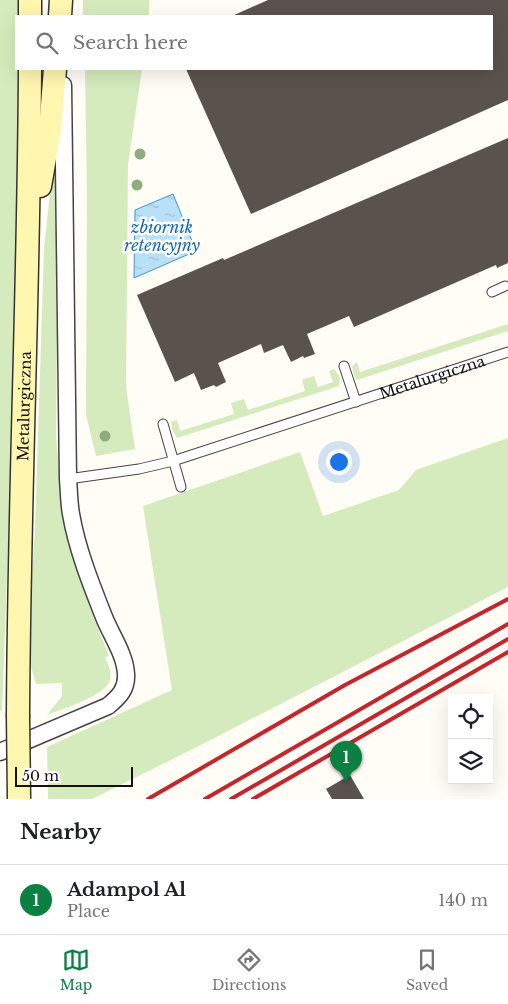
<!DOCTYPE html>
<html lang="en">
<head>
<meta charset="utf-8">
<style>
  :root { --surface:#fff; --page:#f6f6f6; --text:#202124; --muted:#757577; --line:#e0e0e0; --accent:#0b8043 }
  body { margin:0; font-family:"Libre Baskerville",serif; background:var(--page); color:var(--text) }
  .controls { position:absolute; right:15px; bottom:15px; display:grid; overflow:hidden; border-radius:0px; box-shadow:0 5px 20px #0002 }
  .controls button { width:45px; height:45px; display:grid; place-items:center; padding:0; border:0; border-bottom:1px solid var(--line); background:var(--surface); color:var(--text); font:25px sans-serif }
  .scale { position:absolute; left:15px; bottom:12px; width:118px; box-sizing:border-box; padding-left:5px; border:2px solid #111; border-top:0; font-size:14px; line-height:18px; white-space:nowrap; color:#111; -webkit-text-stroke:4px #fff; paint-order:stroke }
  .you { position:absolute; left:338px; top:461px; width:18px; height:18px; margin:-12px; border:4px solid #fff; border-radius:50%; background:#1a73e8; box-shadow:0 0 0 8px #1a73e833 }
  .badge { display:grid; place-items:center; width:32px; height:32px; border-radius:50%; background:var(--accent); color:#fff; font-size:16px; font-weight:700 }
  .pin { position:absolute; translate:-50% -41px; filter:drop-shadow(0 1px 2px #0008) }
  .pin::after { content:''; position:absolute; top:26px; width:18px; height:15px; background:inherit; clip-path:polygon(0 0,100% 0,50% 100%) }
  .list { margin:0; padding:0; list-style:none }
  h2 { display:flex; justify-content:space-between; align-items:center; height:65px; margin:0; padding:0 20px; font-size:21px }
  h2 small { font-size:16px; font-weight:400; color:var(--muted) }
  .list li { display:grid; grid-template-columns:32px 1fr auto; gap:15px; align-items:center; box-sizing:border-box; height:70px; padding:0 20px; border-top:1px solid var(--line) }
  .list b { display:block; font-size:19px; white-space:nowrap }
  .list p { margin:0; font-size:16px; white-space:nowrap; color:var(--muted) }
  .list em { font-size:16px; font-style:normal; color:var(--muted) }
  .icon { flex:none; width:28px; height:28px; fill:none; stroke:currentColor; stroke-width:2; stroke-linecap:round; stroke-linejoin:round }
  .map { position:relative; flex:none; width:508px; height:799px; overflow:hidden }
  .search { position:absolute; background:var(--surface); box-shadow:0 5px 20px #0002; left:15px; right:15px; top:15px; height:55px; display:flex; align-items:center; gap:12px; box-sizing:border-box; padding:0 18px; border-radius:0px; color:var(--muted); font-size:19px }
  .sheet { height:135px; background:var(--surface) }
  nav { display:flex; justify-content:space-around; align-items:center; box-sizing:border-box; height:70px; border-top:1px solid var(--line); background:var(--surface); font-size:14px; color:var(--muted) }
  nav a { display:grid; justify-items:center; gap:2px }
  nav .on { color:var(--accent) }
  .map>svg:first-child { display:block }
  .green { fill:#d5ebbd }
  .water { fill:url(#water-ripples); stroke:#3f96cf }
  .building { fill:#5a524d }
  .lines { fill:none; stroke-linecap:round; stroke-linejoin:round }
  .service-casing { stroke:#444; stroke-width:11 }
  .minor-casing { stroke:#444; stroke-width:19 }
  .secondary-casing { stroke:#333; stroke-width:25 }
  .service { stroke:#fff; stroke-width:9 }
  .minor { stroke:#fff; stroke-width:16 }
  .secondary { stroke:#fff6b0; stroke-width:22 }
  .rail { stroke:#c4262e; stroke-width:4 }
  .secondary-bridge-casing { stroke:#333; stroke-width:25; stroke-linecap:butt }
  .secondary-bridge { stroke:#fff6b0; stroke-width:22 }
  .tree { fill:#8dad7f }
  .labels { text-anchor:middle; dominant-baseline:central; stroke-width:5; stroke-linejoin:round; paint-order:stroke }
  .street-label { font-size:15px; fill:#111; stroke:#fff }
  .water-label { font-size:16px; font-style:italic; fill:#1768a6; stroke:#fff }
</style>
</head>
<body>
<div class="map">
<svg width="508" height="799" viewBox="0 0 508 799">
  <defs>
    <pattern id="water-ripples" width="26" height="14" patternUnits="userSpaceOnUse" patternTransform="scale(1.25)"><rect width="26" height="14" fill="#b9e0f7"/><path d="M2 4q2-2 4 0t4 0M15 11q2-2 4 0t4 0" fill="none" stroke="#9ebfd3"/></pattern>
  </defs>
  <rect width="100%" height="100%" fill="#fffdf5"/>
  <g class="green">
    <polygon points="0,0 21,0 20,16 16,16 16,69 20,69 19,246 2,711 0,710"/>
    <rect x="83" y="0" width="66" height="16"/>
    <polygon points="85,69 142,69 128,164 126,387 135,449 96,456 86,415 87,197"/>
    <path d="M56 137 58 224 56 435 62 507 74 558 90 608 109 656 105 657C108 664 112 672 110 680 106 696 61 709 47 715L62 696V683L36 684 31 667 26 668 35 529 44 249Z"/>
    <polygon points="508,324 508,331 360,379 357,380 355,378 352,366 357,362 360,372"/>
    <polygon points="334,369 340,377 339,386 177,438 172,429 171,422 177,420 180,431 234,414 231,403 244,399 248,410 305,391 302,380 314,376 318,387 333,382 329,371"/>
    <polygon points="508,438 508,587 195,748 92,799 48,799 47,747 172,690 143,506 300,452 323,516 399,490 416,470"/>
  </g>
  <polygon class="water" points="173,194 196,251 134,278 135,210"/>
  <g class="building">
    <polygon points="268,0 508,0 508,100 251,214 186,69 492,69 492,16 232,16"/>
    <polygon points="508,138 508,263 497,268 496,265 354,327 349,316 307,334 315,354 304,358 303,356 291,362 283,345 264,353 261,344 218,363 226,382 216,387 214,385 201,390 194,373 175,382 137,295 223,258 224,260"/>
    <polygon points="350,775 364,799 332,799 326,789"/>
  </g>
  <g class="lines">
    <defs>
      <g id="service">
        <polyline points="492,292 505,286"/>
        <polyline points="344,366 356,402"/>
        <polyline points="163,424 181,487"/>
        <path id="s1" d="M68 479 139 469 173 461 508 352"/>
      </g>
      <path id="minor" d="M0 752 108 706C119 697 127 689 126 674 125 654 111 635 104 617 91 584 77 549 71 514 69 503 69 491 68 479L63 85"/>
      <g id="secondary">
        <polyline points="30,16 30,0"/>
        <polyline points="60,16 61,0"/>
        <polyline points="40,186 50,130 55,69"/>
        <path id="s2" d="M18 715C19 500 29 284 30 69"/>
      </g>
    </defs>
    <use href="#service" class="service-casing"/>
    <use href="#minor" class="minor-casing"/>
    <use href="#secondary" class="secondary-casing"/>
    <use href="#service" class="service"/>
    <use href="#minor" class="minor"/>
    <use href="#secondary" class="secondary"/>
    <g class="rail">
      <polyline points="148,799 345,685 508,599"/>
      <polyline points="205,799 508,624"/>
      <polyline points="231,799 508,639"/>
      <polyline points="253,799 508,652"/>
    </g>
    <defs>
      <polyline id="secondary-bridge" points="18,715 19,799"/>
    </defs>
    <use href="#secondary-bridge" class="secondary-bridge-casing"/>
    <use href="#secondary-bridge" class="secondary-bridge"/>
  </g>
  <g class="tree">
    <circle cx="140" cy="154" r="5.5"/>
    <circle cx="137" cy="185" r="5.5"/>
    <circle cx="105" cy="436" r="5.5"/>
  </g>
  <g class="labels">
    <g class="street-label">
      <text stroke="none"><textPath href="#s1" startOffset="379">Metalurgiczna</textPath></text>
      <text stroke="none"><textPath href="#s2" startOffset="309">Metalurgiczna</textPath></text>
    </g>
    <g class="water-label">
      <text x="162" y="227">zbiornik<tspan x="162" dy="18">retencyjny</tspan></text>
    </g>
  </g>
</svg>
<div class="controls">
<button><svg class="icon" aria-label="locate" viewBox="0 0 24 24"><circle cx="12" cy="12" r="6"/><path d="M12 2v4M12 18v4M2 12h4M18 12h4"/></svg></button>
<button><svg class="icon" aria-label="layers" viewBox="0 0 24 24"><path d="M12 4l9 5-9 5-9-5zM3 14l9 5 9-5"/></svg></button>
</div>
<div class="scale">50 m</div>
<div class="you"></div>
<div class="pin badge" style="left:346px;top:782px">1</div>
<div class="search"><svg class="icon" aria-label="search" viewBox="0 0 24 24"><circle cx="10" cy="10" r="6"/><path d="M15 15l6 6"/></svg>Search here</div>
</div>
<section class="sheet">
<h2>Nearby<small></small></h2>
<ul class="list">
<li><span class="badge">1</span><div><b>Adampol Al</b><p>Place</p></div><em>140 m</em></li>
</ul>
</section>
<nav>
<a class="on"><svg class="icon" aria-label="map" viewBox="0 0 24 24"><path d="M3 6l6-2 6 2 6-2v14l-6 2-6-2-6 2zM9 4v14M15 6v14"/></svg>Map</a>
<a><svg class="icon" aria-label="directions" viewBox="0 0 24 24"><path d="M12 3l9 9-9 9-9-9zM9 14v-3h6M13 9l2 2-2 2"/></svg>Directions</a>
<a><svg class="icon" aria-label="saved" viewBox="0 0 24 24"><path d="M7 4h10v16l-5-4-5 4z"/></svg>Saved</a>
</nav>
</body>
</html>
